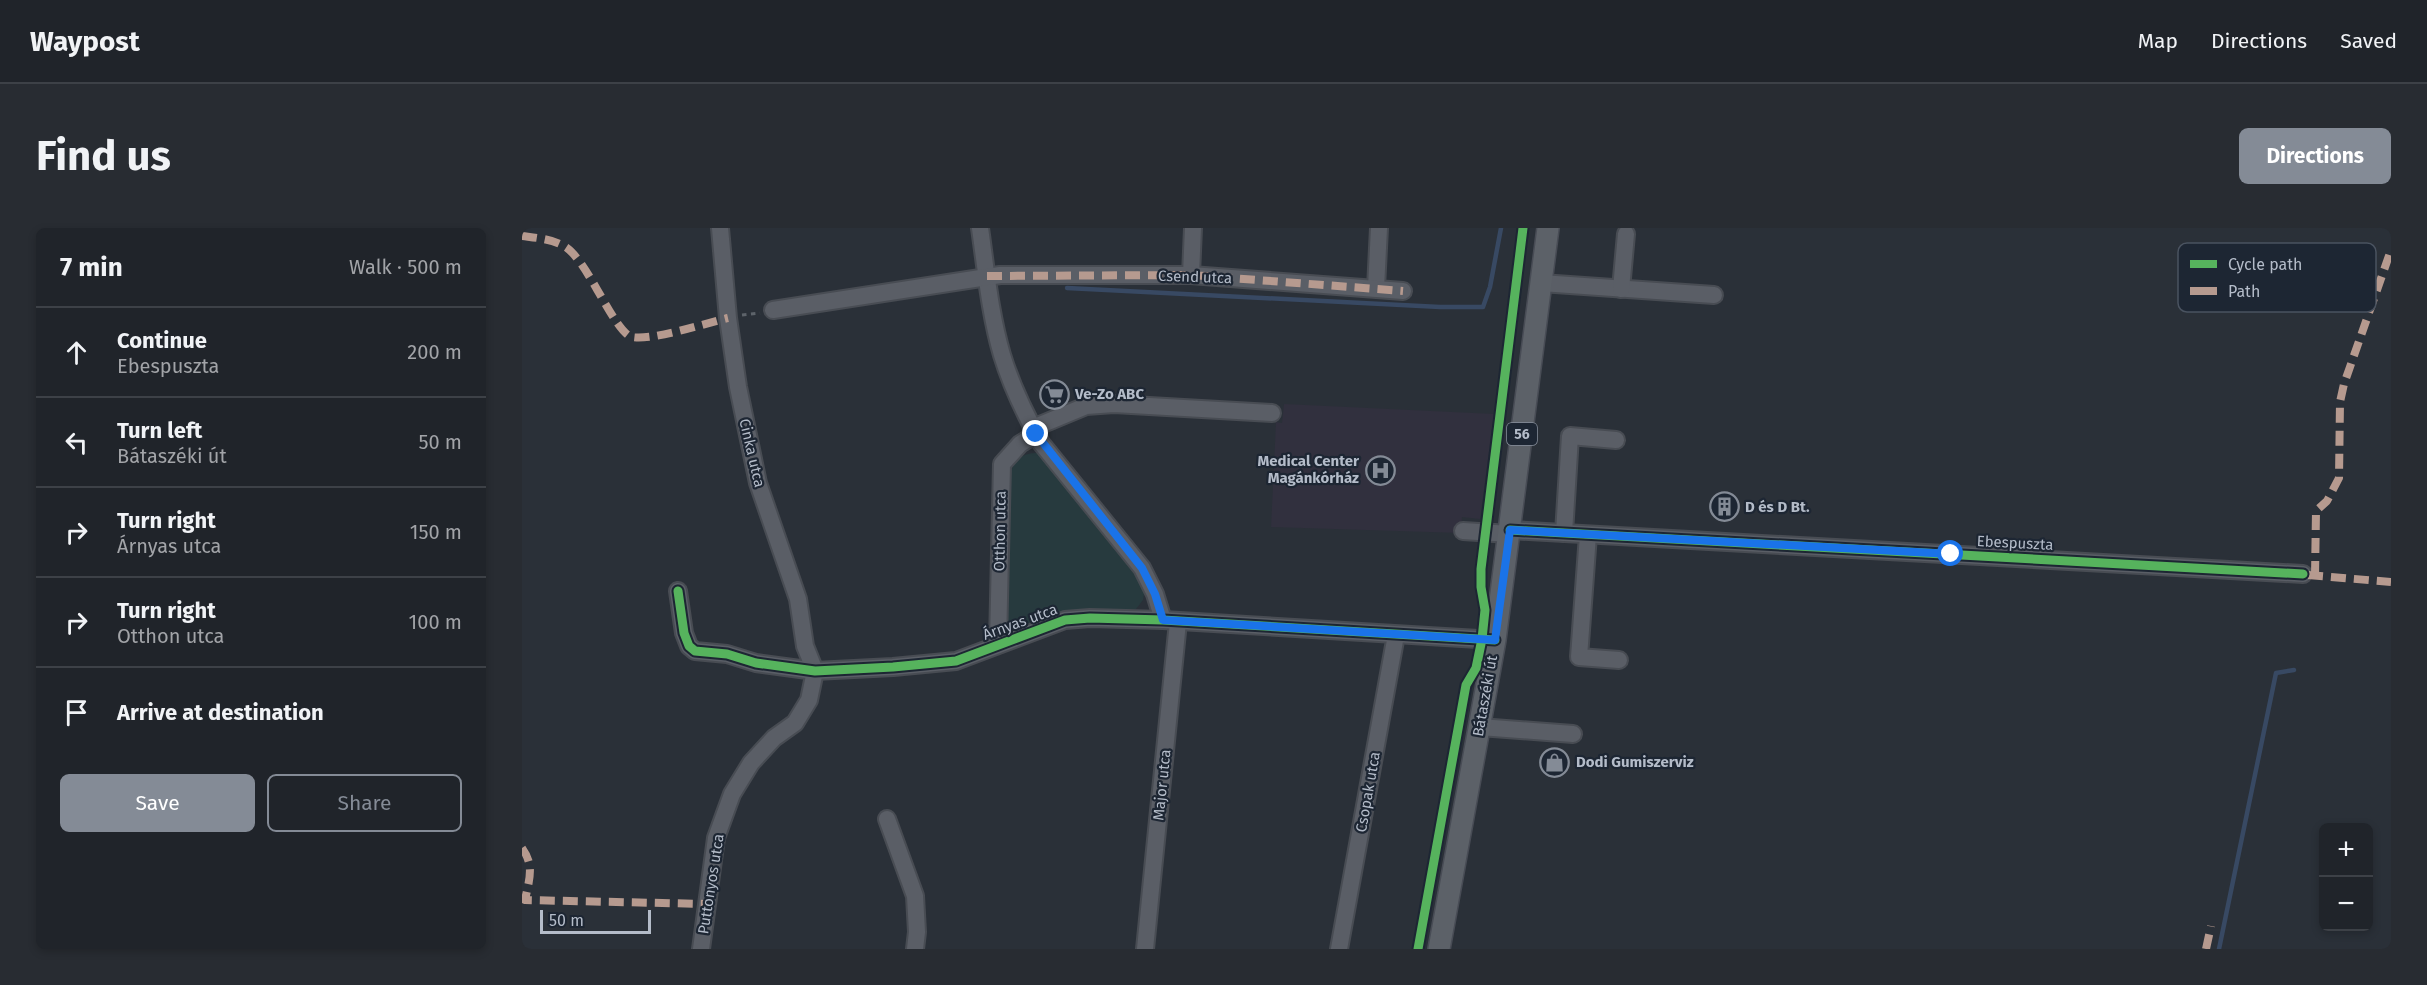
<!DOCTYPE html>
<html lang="en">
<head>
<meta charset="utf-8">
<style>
  :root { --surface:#20242a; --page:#282c32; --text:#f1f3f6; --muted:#a2a4a8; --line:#3d4147; --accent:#848b96 }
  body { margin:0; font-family:"Fira Sans",sans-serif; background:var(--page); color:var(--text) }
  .controls { position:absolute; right:18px; bottom:18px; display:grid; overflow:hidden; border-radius:9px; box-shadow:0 3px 9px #0003 }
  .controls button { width:54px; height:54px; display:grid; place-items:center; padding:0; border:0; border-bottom:2px solid var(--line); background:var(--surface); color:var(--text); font:30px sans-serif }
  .scale { position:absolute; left:18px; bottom:15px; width:111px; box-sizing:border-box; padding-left:6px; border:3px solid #b4bcc9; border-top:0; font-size:16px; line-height:21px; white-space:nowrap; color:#b4bcc9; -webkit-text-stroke:4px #1d2633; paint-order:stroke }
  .stop { position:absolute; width:18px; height:18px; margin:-14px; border:4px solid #1a73e8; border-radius:50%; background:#fff }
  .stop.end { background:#1a73e8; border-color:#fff; box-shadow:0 2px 6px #0008 }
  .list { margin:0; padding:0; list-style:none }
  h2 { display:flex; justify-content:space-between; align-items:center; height:78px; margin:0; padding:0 24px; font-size:26px }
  h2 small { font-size:20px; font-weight:400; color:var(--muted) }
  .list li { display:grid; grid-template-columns:39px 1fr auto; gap:18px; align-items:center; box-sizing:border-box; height:90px; padding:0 24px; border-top:2px solid var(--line) }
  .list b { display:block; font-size:22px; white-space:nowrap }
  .list p { margin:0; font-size:20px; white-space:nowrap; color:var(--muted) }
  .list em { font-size:20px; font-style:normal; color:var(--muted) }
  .actions { display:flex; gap:12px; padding:18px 24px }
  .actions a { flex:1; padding:14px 0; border:2px solid var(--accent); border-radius:9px; text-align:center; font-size:21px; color:var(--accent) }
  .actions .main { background:var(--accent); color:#fff }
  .icon { flex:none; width:33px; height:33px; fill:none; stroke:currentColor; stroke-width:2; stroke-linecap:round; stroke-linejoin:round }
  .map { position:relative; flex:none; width:1869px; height:721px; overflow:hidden; border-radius:9px }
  header { display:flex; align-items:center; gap:36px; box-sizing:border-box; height:84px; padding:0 30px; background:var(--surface); border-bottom:2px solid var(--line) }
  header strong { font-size:28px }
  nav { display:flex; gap:33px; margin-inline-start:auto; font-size:21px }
  .intro { display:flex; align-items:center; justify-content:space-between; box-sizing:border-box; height:144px; padding:0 36px }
  h1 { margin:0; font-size:42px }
  .button { padding:15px 27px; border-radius:9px; background:var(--accent); color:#fff; font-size:21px; font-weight:700 }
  main { display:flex; gap:36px; padding:0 36px }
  aside { flex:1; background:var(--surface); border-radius:9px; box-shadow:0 3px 9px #0003 }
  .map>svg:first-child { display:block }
  .medical { fill:#31303e }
  .green { fill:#273a3e }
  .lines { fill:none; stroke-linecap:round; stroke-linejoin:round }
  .stream { stroke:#384963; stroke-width:4.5 }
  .minor-casing { stroke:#484c53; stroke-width:20 }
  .major-casing { stroke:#484c55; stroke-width:24 }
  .path { stroke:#5d636a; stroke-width:3; stroke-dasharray:4.5 4.5; stroke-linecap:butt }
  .minor { stroke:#5a5e66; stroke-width:16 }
  .major { stroke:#5c6168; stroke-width:21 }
  .quiet { stroke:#b69a8f; stroke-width:8; stroke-dasharray:15 8; stroke-linecap:butt }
  .cycleway-casing { stroke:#1d2633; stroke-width:13 }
  .cycleway { stroke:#56b35d; stroke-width:9 }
  .route { stroke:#1a73e8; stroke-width:8 }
  .labels { text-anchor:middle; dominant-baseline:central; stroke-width:4.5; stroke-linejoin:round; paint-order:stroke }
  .shield { fill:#1d2633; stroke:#878f9c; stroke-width:1.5 }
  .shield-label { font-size:14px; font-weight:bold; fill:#b4bcc9 }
  .street-label { font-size:15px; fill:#b4bcc9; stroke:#1d2633 }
  .poi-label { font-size:15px; font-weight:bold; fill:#b4bcc9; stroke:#1d2633; text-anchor:start }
  .key { fill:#1d2633; stroke:#4a5360; stroke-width:1.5 }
  .key-label { font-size:16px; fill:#b4bcc9 }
</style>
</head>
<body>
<header>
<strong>Waypost</strong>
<nav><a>Map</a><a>Directions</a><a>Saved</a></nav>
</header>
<div class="intro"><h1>Find us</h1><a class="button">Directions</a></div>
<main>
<aside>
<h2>7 min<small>Walk · 500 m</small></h2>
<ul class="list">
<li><svg class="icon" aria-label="ahead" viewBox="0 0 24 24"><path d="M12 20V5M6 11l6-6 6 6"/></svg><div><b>Continue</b><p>Ebespuszta</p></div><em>200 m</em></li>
<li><svg class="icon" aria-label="left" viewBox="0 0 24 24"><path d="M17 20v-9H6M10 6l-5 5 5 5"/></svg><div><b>Turn left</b><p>Bátaszéki út</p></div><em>50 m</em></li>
<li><svg class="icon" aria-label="right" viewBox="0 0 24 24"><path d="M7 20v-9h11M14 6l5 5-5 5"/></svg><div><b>Turn right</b><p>Árnyas utca</p></div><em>150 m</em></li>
<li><svg class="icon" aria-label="right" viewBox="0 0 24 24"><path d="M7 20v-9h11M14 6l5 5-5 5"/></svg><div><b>Turn right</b><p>Otthon utca</p></div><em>100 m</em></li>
<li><svg class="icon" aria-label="arrive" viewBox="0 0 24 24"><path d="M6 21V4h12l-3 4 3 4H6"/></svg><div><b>Arrive at destination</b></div></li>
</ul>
<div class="actions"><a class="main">Save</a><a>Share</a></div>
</aside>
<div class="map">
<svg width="1869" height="721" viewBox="0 0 1869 721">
  <rect width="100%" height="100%" fill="#2a3038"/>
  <polygon class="medical" points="762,176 972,186 958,291 940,289 939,305 749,299 754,194 760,195"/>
  <path class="green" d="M517 225 610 336 621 358 622 366 621 372 614 381 542 385 500 397 488 398 483 390 487 249C491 233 500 224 517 225Z"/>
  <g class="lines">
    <g class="stream">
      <polyline points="545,60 918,79 961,79 968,59 979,0"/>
      <polyline points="1697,721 1754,445 1772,442"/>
    </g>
    <defs>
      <g id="minor">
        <polyline points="198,0 206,90 216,159 236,255 276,371 283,418 293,443"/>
        <path d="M458 0C464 42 468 86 480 127 489 157 504 188 519 215L620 340 633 366 641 392"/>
        <polyline points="669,47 671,0"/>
        <polyline points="1019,55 1192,67"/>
        <polyline points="854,60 857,0"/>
        <polyline points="1099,61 1104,6"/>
        <polyline points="251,82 478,47 669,47 881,63"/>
        <polyline points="511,200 564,178 592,176 750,185"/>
        <polyline points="988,302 1781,346"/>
        <polyline points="941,303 988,306"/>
        <polyline points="1042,305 1048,208 1094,212"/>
        <polyline points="1066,307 1057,429 1097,432"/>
        <polyline points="156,363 162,405 167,418 173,423 205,426 234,435 293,443 371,439 434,433 543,392 568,390 641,392 973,412"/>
        <polyline points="476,416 480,236 498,216 514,206"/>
        <polyline points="958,499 1051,506"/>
        <polyline points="365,591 393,668 395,704 393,721"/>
        <polyline points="179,721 194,610 210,566 229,535 252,510 273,495 287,472 293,443"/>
        <polyline points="623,721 656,394"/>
        <polyline points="817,721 874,407"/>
      </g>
      <polyline id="major" points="917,721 973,412 1026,0"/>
    </defs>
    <use href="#minor" class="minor-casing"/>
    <use href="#major" class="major-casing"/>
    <polyline class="path" points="220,87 238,85"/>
    <use href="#minor" class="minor"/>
    <use href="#major" class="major"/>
    <g class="quiet">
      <path d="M0 8C15 10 32 11 45 20 67 36 93 105 110 109 130 113 184 95 206 90"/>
      <polyline points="465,48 669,47 881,63"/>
      <polyline points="1786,347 1869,354"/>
      <polyline points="1793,348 1794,283 1805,273 1817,250 1818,174 1822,156 1869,22"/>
      <path d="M0 620C13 638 7 652 3 672L185 676"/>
      <polyline points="1684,721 1689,698"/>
    </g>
    <defs>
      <g id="cycleway">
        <polyline points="988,302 1781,346"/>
        <polyline points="156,363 162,405 167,418 173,423 205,426 234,435 293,443 371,439 434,433 543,392 568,390 641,392 973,412"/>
        <polyline points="896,721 944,457 954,440 960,411 963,382 959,359 959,341 1001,0"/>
      </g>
    </defs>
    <use href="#cycleway" class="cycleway-casing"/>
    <use href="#cycleway" class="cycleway"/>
  </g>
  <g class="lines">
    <polyline class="route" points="514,206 620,340 633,366 641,392 973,412 988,302 1429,326"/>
  </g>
  <defs>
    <symbol id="supermarket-ring" viewBox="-11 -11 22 22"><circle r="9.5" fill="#1d2633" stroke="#848b96" stroke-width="1.5"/><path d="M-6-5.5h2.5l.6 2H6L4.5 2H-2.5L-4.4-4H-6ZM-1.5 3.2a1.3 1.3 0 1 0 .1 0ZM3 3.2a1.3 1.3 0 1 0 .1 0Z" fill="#848b96"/></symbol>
    <symbol id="hospital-ring" viewBox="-11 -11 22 22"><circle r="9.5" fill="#1d2633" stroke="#848b96" stroke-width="1.5"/><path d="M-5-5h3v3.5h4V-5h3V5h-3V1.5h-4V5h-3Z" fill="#848b96"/></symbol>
    <symbol id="building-ring" viewBox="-11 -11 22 22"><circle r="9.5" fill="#1d2633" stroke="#848b96" stroke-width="1.5"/><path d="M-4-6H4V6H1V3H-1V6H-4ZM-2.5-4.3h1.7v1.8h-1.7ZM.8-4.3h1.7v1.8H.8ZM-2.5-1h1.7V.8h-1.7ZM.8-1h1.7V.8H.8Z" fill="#848b96"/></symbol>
    <symbol id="shop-ring" viewBox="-11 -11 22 22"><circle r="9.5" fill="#1d2633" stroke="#848b96" stroke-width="1.5"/><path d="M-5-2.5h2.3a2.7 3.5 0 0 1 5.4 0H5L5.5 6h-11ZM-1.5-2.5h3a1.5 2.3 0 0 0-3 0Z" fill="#848b96"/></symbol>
  </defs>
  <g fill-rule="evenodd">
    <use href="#supermarket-ring" x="516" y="150" width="33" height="33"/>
    <use href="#hospital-ring" x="842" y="226" width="33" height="33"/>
    <use href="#building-ring" x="1186" y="262" width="33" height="33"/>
    <use href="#shop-ring" x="1016" y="518" width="33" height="33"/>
  </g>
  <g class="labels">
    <rect class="shield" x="985" y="195" width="30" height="22" rx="4.5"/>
    <g class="shield-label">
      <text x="1000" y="206">56</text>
    </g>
    <g class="street-label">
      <text transform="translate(673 49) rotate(2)">Csend utca</text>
      <text transform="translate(230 225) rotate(77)">Cinka utca</text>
      <text transform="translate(478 303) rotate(-89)">Otthon utca</text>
      <text transform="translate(1493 315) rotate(3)">Ebespuszta</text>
      <text transform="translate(498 394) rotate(-20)">Árnyas utca</text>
      <text transform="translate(963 468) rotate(-80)">Bátaszéki út</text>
      <text transform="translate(640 557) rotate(-84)">Major utca</text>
      <text transform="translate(846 564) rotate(-80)">Csopak utca</text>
      <text transform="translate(189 656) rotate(-81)">Puttonyos utca</text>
    </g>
    <g class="poi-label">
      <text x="553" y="166">Ve-Zo ABC</text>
      <text x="837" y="233" text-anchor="end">Medical Center<tspan x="837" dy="17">Magánkórház</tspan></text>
      <text x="1223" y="279">D és D Bt.</text>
      <text x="1054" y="534">Dodi Gumiszerviz</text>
    </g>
  </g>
  <rect x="1656" y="15" width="198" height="69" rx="9" class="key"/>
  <rect x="1668" y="32" width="27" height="8" fill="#56b35d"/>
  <rect x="1668" y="59" width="27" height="8" fill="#b69a8f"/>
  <g class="key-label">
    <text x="1706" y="42">Cycle path</text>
    <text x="1706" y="69">Path</text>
  </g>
</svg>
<div class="controls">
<button>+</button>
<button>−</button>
</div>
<div class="scale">50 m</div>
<div class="stop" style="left:1429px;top:326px"></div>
<div class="stop end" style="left:514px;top:206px"></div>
</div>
</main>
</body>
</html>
